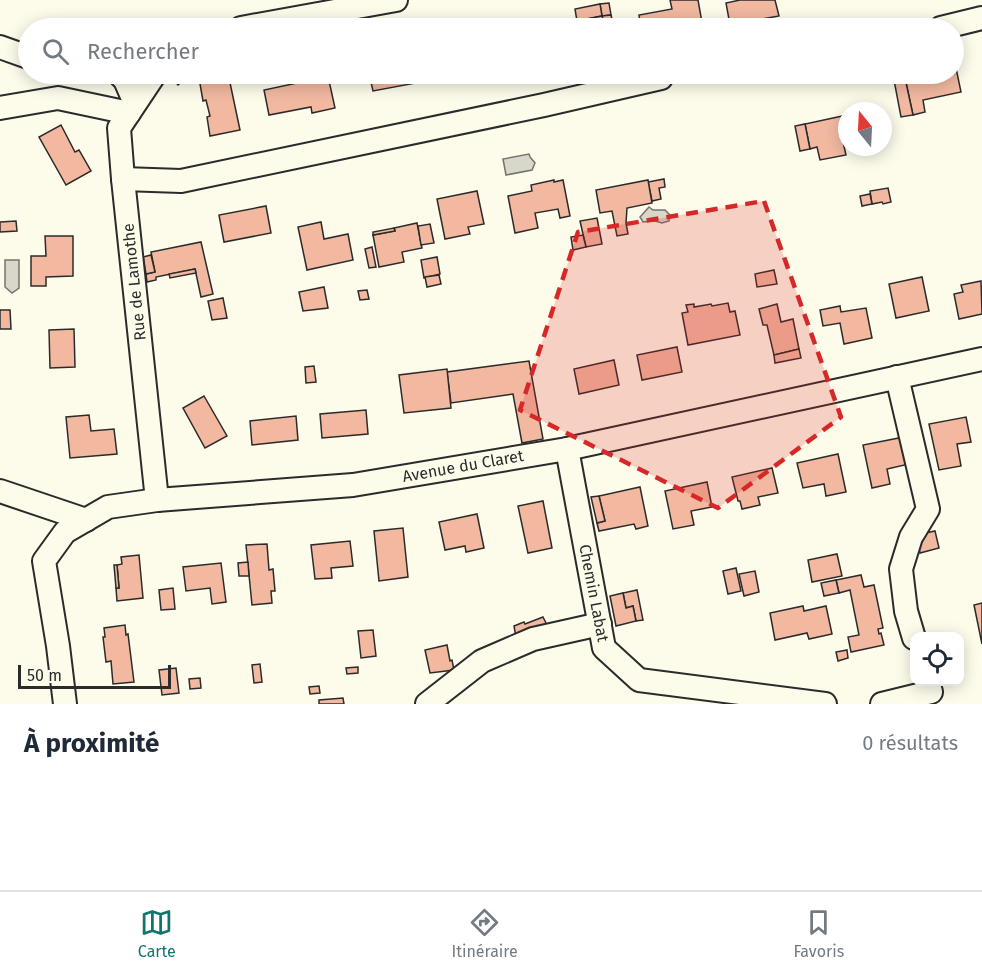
<!DOCTYPE html>
<html lang="fr">
<head>
<meta charset="utf-8">
<style>
  :root { --surface:#fff; --page:#f6f6f7; --text:#1f2937; --muted:#747a83; --line:#e0e1e3; --accent:#0f766e }
  body { margin:0; font-family:"Fira Sans",sans-serif; background:var(--page); color:var(--text) }
  .controls { position:absolute; right:18px; bottom:18px; display:grid; overflow:hidden; border-radius:12px; box-shadow:0 3px 15px #0003 }
  .controls button { width:54px; height:54px; display:grid; place-items:center; padding:0; border:0; border-bottom:2px solid var(--line); background:var(--surface); color:var(--text); font:30px sans-serif }
  .compass { position:absolute; left:838px; top:102px; width:54px; height:54px; border-radius:50%; background:var(--surface); box-shadow:0 3px 15px #0003; rotate:342deg }
  .scale { position:absolute; left:18px; bottom:15px; width:153px; box-sizing:border-box; padding-left:6px; border:3px solid #2b2b2b; border-top:0; font-size:16px; line-height:21px; white-space:nowrap; color:#2b2b2b; -webkit-text-stroke:4px #fdfbea; paint-order:stroke }
  .list { margin:0; padding:0; list-style:none }
  h2 { display:flex; justify-content:space-between; align-items:center; height:78px; margin:0; padding:0 24px; font-size:26px }
  h2 small { font-size:20px; font-weight:400; color:var(--muted) }
  .icon { flex:none; width:33px; height:33px; fill:none; stroke:currentColor; stroke-width:2; stroke-linecap:round; stroke-linejoin:round }
  .map { position:relative; flex:none; width:982px; height:704px; overflow:hidden }
  .search { position:absolute; background:var(--surface); box-shadow:0 3px 15px #0003; left:18px; right:18px; top:18px; height:66px; display:flex; align-items:center; gap:15px; box-sizing:border-box; padding:0 21px; border-radius:33px; color:var(--muted); font-size:22px }
  .sheet { height:186px; background:var(--surface) }
  nav { display:flex; justify-content:space-around; align-items:center; box-sizing:border-box; height:84px; border-top:2px solid var(--line); background:var(--surface); font-size:16px; color:var(--muted) }
  nav a { display:grid; justify-items:center; gap:3px }
  nav .on { color:var(--accent) }
  .map>svg:first-child { display:block }
  .water { fill:#d8d7c9; stroke:#74746e; stroke-width:1.5 }
  .building { fill:#f2b8a0; stroke:#2b2b2b; stroke-width:1.5 }
  .lines { fill:none; stroke-linecap:round; stroke-linejoin:round }
  .minor-casing { stroke:#2b2b2b; stroke-width:26 }
  .minor { stroke:#fdfbea; stroke-width:22 }
  .marked { fill:#d62828; fill-opacity:0.2; stroke:#d62828; stroke-width:4.5; stroke-dasharray:12 8; stroke-linejoin:round }
  .labels { text-anchor:middle; dominant-baseline:central; stroke-width:4.5; stroke-linejoin:round; paint-order:stroke }
  .street-label { font-size:16px; fill:#2b2b2b; stroke:#fdfbea }
</style>
</head>
<body>
<div class="map">
<svg width="982" height="704" viewBox="0 0 982 704">
  <rect width="100%" height="100%" fill="#fdfbea"/>
  <g class="water">
    <polygon points="529,154 530,157 535,163 532,170 506,175 503,159"/>
    <polygon points="649,207 653,210 665,210 670,215 669,221 662,223 655,221 643,222 640,217"/>
    <polygon points="5,260 19,260 19,288 12,293 5,287"/>
  </g>
  <g class="building">
    <polygon points="670,0 698,0 703,28 641,28 639,15 672,9"/>
    <polygon points="740,0 775,0 779,16 730,25 726,3"/>
    <polygon points="609,3 611,15 602,16 600,4"/>
    <polygon points="600,4 602,16 577,21 575,9"/>
    <polygon points="611,15 614,28 605,28 602,16"/>
    <polygon points="602,16 605,28 546,28 557,26 557,25"/>
    <polygon points="954,68 956,68 961,92 923,100 925,112 913,115 905,78 927,74 954,74"/>
    <polygon points="179,74 184,80 178,85 172,78"/>
    <polygon points="209,74 245,74 245,75 229,78 240,130 210,136 207,117 210,116 206,100 203,101 199,78 209,76"/>
    <polygon points="300,74 325,74 326,77 328,76 335,108 312,113 311,107 269,115 264,90 302,82"/>
    <polygon points="369,74 415,74 416,83 373,91"/>
    <polygon points="452,74 465,74 466,78 453,81"/>
    <polygon points="905,78 913,115 901,117 894,80"/>
    <polygon points="847,115 847,141 843,142 846,155 820,160 817,147 810,149 805,124"/>
    <polygon points="805,124 810,149 800,151 795,126"/>
    <polygon points="61,125 75,152 79,150 91,171 66,185 39,137"/>
    <polygon points="664,179 665,187 659,188 661,199 652,201 648,182"/>
    <polygon points="554,180 554,182 563,180 570,216 560,218 558,209 535,213 538,228 515,233 508,196 532,191 531,185"/>
    <polygon points="648,180 652,203 627,208 626,223 628,234 617,236 612,211 600,213 596,190"/>
    <polygon points="888,188 891,202 883,204 882,202 872,204 870,191"/>
    <polygon points="477,191 484,224 468,227 470,234 445,239 437,199"/>
    <polygon points="870,194 872,204 862,206 860,196"/>
    <polygon points="266,206 271,233 224,242 219,215"/>
    <polygon points="597,218 602,244 586,247 580,221"/>
    <polygon points="16,221 17,231 0,232 0,222"/>
    <polygon points="321,222 324,239 348,234 353,260 307,270 298,227"/>
    <polygon points="417,223 422,248 402,252 404,262 379,267 373,235 395,231 394,228"/>
    <polygon points="430,224 434,243 421,245 418,226"/>
    <polygon points="394,228 395,231 373,235 373,232"/>
    <polygon points="583,235 586,247 573,250 571,237"/>
    <polygon points="45,236 73,236 73,276 46,277 46,286 31,286 31,256 46,256"/>
    <polygon points="201,242 213,294 201,297 195,269 156,277 156,280 147,282 146,274 155,272 151,252"/>
    <polygon points="372,247 376,267 369,268 365,249"/>
    <polygon points="151,255 155,272 146,274 143,257"/>
    <polygon points="437,257 440,274 424,278 421,260"/>
    <polygon points="195,269 196,273 170,278 169,274"/>
    <polygon points="774,270 777,284 757,287 755,274"/>
    <polygon points="439,275 441,284 427,287 425,277"/>
    <polygon points="922,277 929,311 896,318 889,284"/>
    <polygon points="981,281 982,314 959,319 954,294 963,292 961,285"/>
    <polygon points="324,287 328,308 303,311 299,292"/>
    <polygon points="367,290 369,299 360,300 358,291"/>
    <polygon points="223,298 227,318 212,320 208,301"/>
    <polygon points="728,303 730,312 735,311 740,335 688,345 682,313 688,312 686,305 694,304 694,307 711,304 712,306"/>
    <polygon points="777,304 781,322 793,319 799,349 774,355 767,325 763,325 759,309"/>
    <polygon points="840,306 841,312 866,308 872,338 844,344 840,323 823,326 820,310"/>
    <polygon points="0,310 10,310 11,329 0,329"/>
    <polygon points="74,329 75,367 50,368 49,330"/>
    <polygon points="677,347 682,372 642,380 637,355"/>
    <polygon points="799,349 801,358 775,363 774,355"/>
    <polygon points="614,360 619,385 579,394 574,369"/>
    <polygon points="529,361 543,439 522,443 513,394 451,403 447,372"/>
    <polygon points="314,366 316,382 306,383 305,367"/>
    <polygon points="447,369 451,408 404,413 399,375"/>
    <polygon points="204,396 227,436 205,448 183,408"/>
    <polygon points="366,410 368,434 322,438 320,414"/>
    <polygon points="89,415 91,431 114,429 117,454 70,458 66,417"/>
    <polygon points="296,416 298,440 252,445 250,421"/>
    <polygon points="966,417 971,442 957,444 961,466 939,470 929,424"/>
    <polygon points="904,437 909,464 887,469 890,484 872,488 863,445"/>
    <polygon points="838,454 846,492 826,496 824,484 803,488 797,463"/>
    <polygon points="772,468 778,493 758,497 760,505 742,509 740,501 738,501 732,477"/>
    <polygon points="707,482 712,507 691,511 694,525 673,529 665,491"/>
    <polygon points="640,487 648,526 636,529 634,524 599,531 597,523 605,521 599,496"/>
    <polygon points="599,496 605,521 597,523 591,497"/>
    <polygon points="543,501 552,548 528,553 518,506"/>
    <polygon points="477,514 484,548 466,552 465,546 445,550 439,522"/>
    <polygon points="403,528 408,577 379,581 374,531"/>
    <polygon points="935,531 939,548 920,553 916,535"/>
    <polygon points="350,541 353,566 331,568 332,578 315,579 311,545"/>
    <polygon points="267,544 269,570 273,569 275,591 271,591 272,603 252,605 246,545"/>
    <polygon points="837,554 842,576 812,582 808,560"/>
    <polygon points="139,555 143,598 117,601 116,588 119,588 117,565 122,564 121,557"/>
    <polygon points="248,562 249,576 239,576 238,563"/>
    <polygon points="221,563 226,602 212,604 210,588 186,591 183,567"/>
    <polygon points="114,565 117,565 119,588 116,588"/>
    <polygon points="736,568 741,591 728,594 723,571"/>
    <polygon points="755,571 759,592 744,596 739,574"/>
    <polygon points="861,575 864,587 874,585 883,628 878,629 879,634 881,633 884,645 851,652 848,637 859,635 850,590 839,593 836,580"/>
    <polygon points="836,580 839,593 824,596 821,583"/>
    <polygon points="173,588 175,609 161,610 159,590"/>
    <polygon points="637,590 643,620 636,621 633,606 626,608 623,593"/>
    <polygon points="623,593 626,608 633,606 636,621 616,626 610,596"/>
    <polygon points="982,603 982,644 974,605"/>
    <polygon points="803,606 804,611 826,606 832,634 809,639 807,633 775,640 770,613"/>
    <polygon points="543,617 548,627 517,643 514,626 524,622 525,624"/>
    <polygon points="125,625 126,635 128,634 134,682 113,684 111,661 106,662 103,637 105,637 104,628"/>
    <polygon points="373,630 376,656 361,658 358,631"/>
    <polygon points="447,645 450,661 452,660 454,670 430,673 425,650"/>
    <polygon points="847,650 848,658 838,661 836,652"/>
    <polygon points="260,664 262,682 254,683 252,665"/>
    <polygon points="358,667 358,673 347,674 346,668"/>
    <polygon points="176,668 179,693 162,695 159,670"/>
    <polygon points="200,678 201,688 190,689 189,679"/>
    <polygon points="319,686 320,693 310,694 309,687"/>
    <polygon points="343,698 344,704 319,704 319,700"/>
  </g>
  <g class="lines">
    <defs>
      <g id="minor">
        <polyline points="241,28 396,0"/>
        <polyline points="941,28 982,18"/>
        <polyline points="0,47 28,57"/>
        <polyline points="119,74 125,80 135,103"/>
        <polyline points="155,74 119,128 123,179 157,500"/>
        <polyline points="0,108 58,98 129,113"/>
        <polyline points="123,179 181,181 544,105 661,78"/>
        <polyline points="897,377 928,509 911,537 901,569 906,611 914,638"/>
        <polyline points="567,449 604,648 639,680 825,704"/>
        <polyline points="0,491 86,520"/>
        <polyline points="65,704 58,646 44,561 65,532 108,507 157,500 353,485 567,449 982,359"/>
        <polyline points="427,704 482,661 533,639 600,624"/>
        <polyline points="882,704 931,692 928,682"/>
      </g>
    </defs>
    <use href="#minor" class="minor-casing"/>
    <use href="#minor" class="minor"/>
  </g>
  <path class="marked" d="M764 201 841 417 718 508 520 410 578 232Z"/>
  <g class="labels">
    <g class="street-label">
      <text transform="translate(134 282) rotate(-96)">Rue de Lamothe</text>
      <text transform="translate(463 466) rotate(-10)">Avenue du Claret</text>
      <text transform="translate(594 593) rotate(79)">Chemin Labat</text>
    </g>
  </g>
</svg>
<div class="controls">
<button><svg class="icon" aria-label="locate" viewBox="0 0 24 24"><circle cx="12" cy="12" r="6"/><path d="M12 2v4M12 18v4M2 12h4M18 12h4"/></svg></button>
</div>
<svg class="compass" viewBox="-18 -18 36 36"><path d="M0-13l5 13h-10z" fill="#e53935"/><path d="M0 13l5-13h-10z" fill="#747a83"/></svg>
<div class="scale">50 m</div>
<div class="search"><svg class="icon" aria-label="search" viewBox="0 0 24 24"><circle cx="10" cy="10" r="6"/><path d="M15 15l6 6"/></svg>Rechercher</div>
</div>
<section class="sheet">
<h2>À proximité<small>0 résultats</small></h2>
<ul class="list">
</ul>
</section>
<nav>
<a class="on"><svg class="icon" aria-label="map" viewBox="0 0 24 24"><path d="M3 6l6-2 6 2 6-2v14l-6 2-6-2-6 2zM9 4v14M15 6v14"/></svg>Carte</a>
<a><svg class="icon" aria-label="directions" viewBox="0 0 24 24"><path d="M12 3l9 9-9 9-9-9zM9 14v-3h6M13 9l2 2-2 2"/></svg>Itinéraire</a>
<a><svg class="icon" aria-label="saved" viewBox="0 0 24 24"><path d="M7 4h10v16l-5-4-5 4z"/></svg>Favoris</a>
</nav>
</body>
</html>
